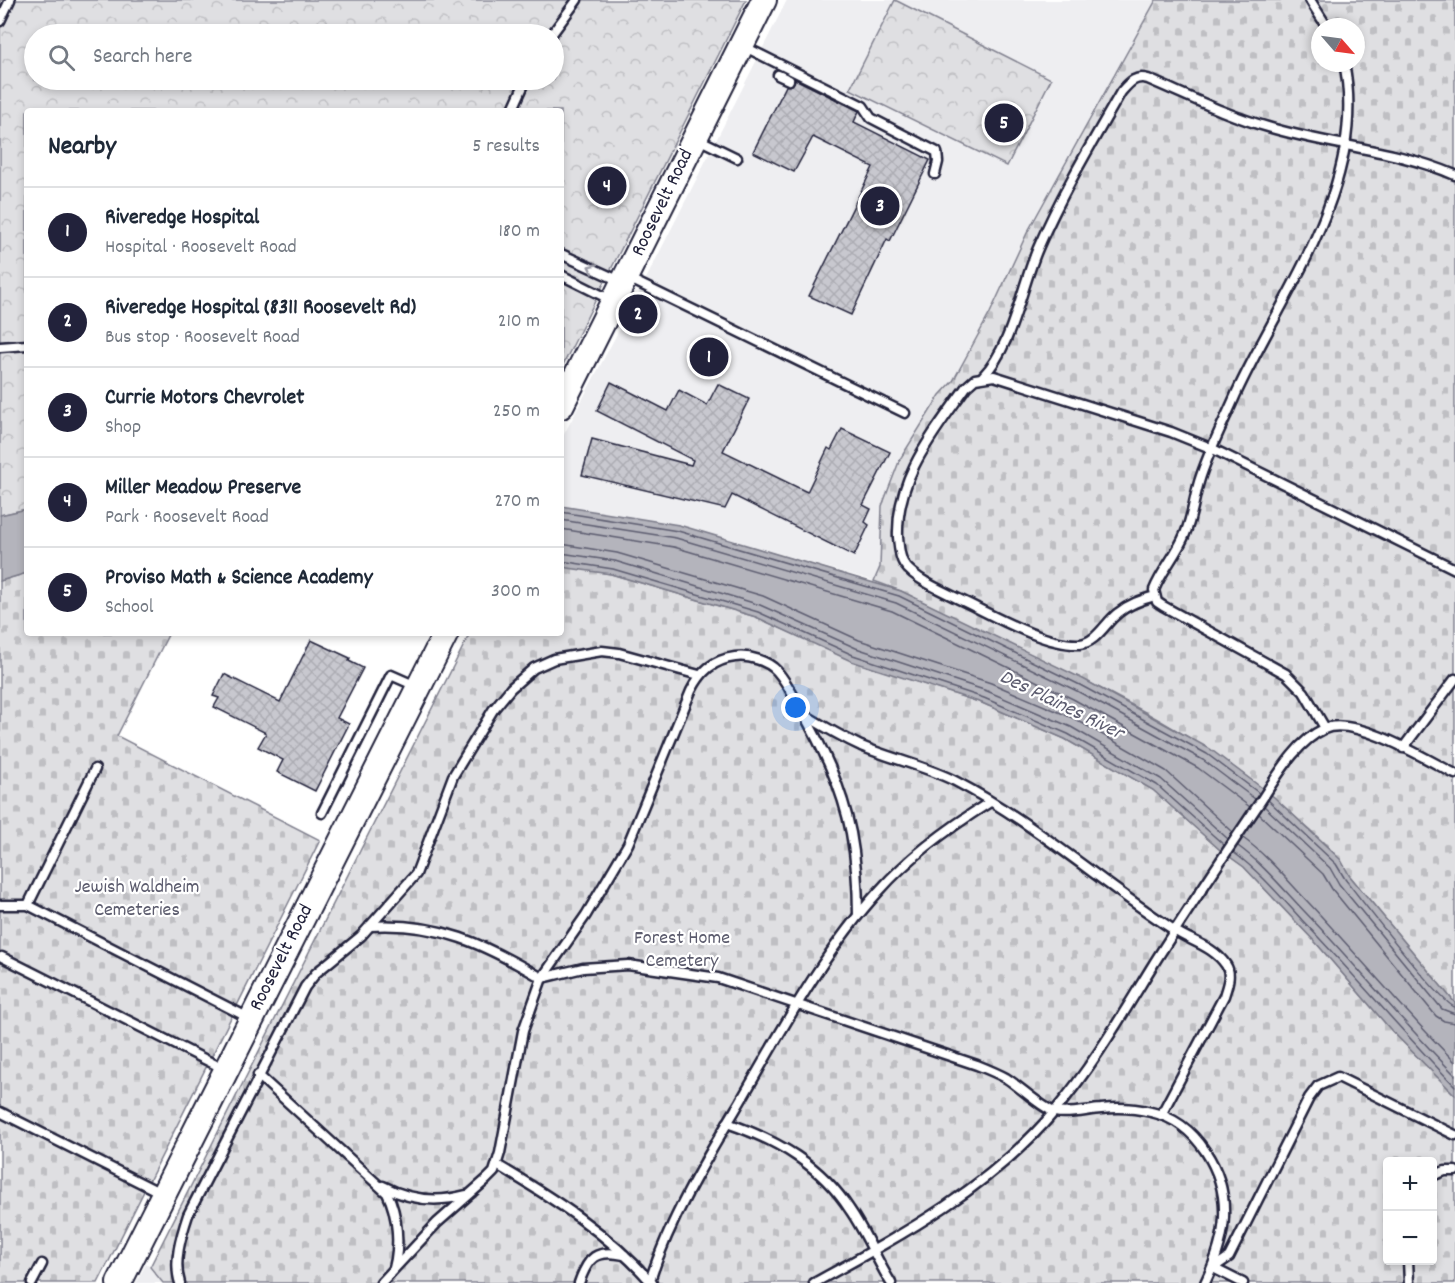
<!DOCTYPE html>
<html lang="en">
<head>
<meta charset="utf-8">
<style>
  :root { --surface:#fff; --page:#f6f6f7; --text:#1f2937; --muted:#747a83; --line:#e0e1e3; --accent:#22223b }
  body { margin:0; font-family:Dekko,sans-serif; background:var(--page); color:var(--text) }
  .controls { position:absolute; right:18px; bottom:18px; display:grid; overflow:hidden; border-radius:6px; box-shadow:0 3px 9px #0003 }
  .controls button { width:54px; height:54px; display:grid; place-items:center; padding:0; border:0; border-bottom:2px solid var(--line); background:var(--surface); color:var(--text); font:30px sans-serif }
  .compass { position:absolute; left:1311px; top:18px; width:54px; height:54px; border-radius:50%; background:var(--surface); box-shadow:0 3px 9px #0003; rotate:118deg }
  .you { position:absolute; left:796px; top:708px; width:21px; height:21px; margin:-15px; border:4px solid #fff; border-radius:50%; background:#1a73e8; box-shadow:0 0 0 9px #1a73e833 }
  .badge { display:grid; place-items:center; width:39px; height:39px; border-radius:50%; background:var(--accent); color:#fff; font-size:20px; font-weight:700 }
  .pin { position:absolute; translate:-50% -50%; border:3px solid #fff; box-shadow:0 2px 6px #0006 }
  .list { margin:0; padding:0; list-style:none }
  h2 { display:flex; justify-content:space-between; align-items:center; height:78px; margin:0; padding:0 24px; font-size:26px }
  h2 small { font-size:20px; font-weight:400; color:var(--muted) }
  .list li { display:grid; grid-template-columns:39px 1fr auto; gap:18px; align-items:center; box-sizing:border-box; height:90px; padding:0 24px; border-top:2px solid var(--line) }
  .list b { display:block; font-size:22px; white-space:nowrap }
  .list p { margin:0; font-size:20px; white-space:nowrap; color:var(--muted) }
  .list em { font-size:20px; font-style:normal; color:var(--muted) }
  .icon { flex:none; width:33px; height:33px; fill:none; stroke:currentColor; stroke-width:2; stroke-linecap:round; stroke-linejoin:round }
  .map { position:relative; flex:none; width:1455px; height:1283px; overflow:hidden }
  .search { position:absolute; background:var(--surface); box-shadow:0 3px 9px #0003; left:24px; top:24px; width:540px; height:66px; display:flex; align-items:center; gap:15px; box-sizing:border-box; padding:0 21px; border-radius:33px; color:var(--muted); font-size:22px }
  .panel { position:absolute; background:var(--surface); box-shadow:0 3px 9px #0003; left:24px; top:108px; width:540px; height:528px; border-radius:6px }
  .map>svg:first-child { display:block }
  .built { fill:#eeeef1 }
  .cemetery { fill:url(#cemetery-stones); stroke:#80808e; stroke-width:1.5; fill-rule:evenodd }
  .park { fill:url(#park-crowns); stroke:#80808e; stroke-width:1.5; fill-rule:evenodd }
  .water { fill:#b4b4bc; stroke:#7a7a88; stroke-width:1.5 }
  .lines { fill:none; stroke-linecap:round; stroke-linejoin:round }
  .shore { stroke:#5c5c6f; stroke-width:1.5 }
  .building { fill:url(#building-cross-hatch); stroke:#22223b; stroke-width:1.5 }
  .lane-casing { stroke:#22223b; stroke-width:13 }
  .secondary-casing { stroke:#22223b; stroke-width:28 }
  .lane { stroke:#fff; stroke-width:8 }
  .secondary { stroke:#fff; stroke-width:24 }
  .oneway { stroke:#9c9ca7 }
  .labels { text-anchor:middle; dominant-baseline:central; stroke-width:4.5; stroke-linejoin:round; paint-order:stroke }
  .street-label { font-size:20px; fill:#22223b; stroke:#fff }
  .park-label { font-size:20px; fill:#5b5b6d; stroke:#fff }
  .water-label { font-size:21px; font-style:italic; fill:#5c5c6f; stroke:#fff }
</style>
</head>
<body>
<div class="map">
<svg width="1455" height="1283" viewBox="0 0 1455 1283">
  <defs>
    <pattern id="cemetery-stones" width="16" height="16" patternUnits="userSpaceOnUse" patternTransform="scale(1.5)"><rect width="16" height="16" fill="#dfdfe2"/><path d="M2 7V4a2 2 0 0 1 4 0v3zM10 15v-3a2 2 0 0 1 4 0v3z" fill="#bfbfc3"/></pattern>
    <pattern id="park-crowns" width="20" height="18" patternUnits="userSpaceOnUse" patternTransform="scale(1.5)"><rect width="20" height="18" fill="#dfdfe2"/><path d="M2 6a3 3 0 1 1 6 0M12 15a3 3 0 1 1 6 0" fill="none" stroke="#bfbfc3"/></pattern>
    <pattern id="building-cross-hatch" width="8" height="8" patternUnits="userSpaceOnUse" patternTransform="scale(1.5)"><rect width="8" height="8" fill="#c8c8cf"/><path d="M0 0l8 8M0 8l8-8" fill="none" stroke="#acacb3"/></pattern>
  </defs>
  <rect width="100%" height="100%" fill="#fff"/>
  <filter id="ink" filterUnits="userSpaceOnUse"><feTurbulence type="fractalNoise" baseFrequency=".0167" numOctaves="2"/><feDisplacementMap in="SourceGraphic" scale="12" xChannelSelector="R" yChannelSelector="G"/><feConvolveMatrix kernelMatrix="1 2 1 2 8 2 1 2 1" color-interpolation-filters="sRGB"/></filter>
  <g filter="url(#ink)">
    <g class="built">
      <polygon points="787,0 1156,0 1027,233 990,313 953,381 940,395 900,459 882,506 880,567 874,581 679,525 561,506 561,440 648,275"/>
      <polygon points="146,1264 150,1267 163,1283 136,1283"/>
    </g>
    <g class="cemetery">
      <path d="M1156 0H1455V1003L1349 875C1338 853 1318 838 1301 822 1187 715 1037 662 901 591L874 581 880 567 882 506 900 459 940 395 953 381 990 313 1027 233ZM1320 27H1356V63H1320Z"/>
      <path d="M566 566 611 574 756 617 851 660 982 703 1065 739 1153 790 1219 849 1244 867 1317 944 1391 1030 1455 1095V1283H163L150 1267 470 633H561V567ZM1388 1162H1432V1260H1388Z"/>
      <polygon points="27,573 27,633 169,633 117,736 320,840 98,1283 0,1283 0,581"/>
    </g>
    <g class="park">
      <path d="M0 0H746L561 369V111H27V509L0 515ZM34 34H554V80H34Z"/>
      <polygon points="895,0 1051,79 1007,166 850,89"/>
    </g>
    <g class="water">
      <polygon points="561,506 679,525 901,591 1083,679 1210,749 1274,797 1341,860 1349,875 1455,1003 1455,1095 1391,1030 1317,944 1244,867 1219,849 1153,790 1065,739 982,703 851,661 756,617 611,574 561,567"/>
      <polygon points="27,509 27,573 0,581 0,515"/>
    </g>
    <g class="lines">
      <g class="shore">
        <polyline points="561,512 678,531 899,596 1080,685 1207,754 1259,793"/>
        <polyline points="561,520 676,538 896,603 1077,691 1203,760 1255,799"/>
        <polyline points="561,529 674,547 892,611 1073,699 1198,768 1250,807"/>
        <polyline points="561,544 617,553 763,596 859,640 991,683 1075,719 1166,771 1233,832"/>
        <polyline points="561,553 615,561 760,605 856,648 987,691 1071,727 1161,779 1228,839"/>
        <polyline points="561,561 613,569 758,612 853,655 984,698 1068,734 1157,785 1224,845"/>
        <path d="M1268 800 1336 864 1345 879C1359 897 1442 1005 1455 1007"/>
        <polyline points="1264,806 1330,868 1339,884 1442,1009 1455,1014"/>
        <polyline points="1259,814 1323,874 1332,889 1436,1016 1444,1021 1455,1023"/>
        <path d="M1243 838C1268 856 1287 880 1308 902 1358 955 1404 1011 1455 1062"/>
        <path d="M1238 846C1263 864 1284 890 1306 913 1357 966 1403 1023 1455 1075"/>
        <path d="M1233 852C1259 871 1280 896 1302 920 1354 974 1402 1032 1455 1086"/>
      </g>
    </g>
    <g class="building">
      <polygon points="795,79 859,111 854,122 930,160 890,241 887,239 851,315 809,296 873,167 813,137 794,172 753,152 786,86 792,85"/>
      <polygon points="611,382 668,411 679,390 707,405 718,384 749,399 723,451 807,492 828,448 831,450 842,429 890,452 863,505 871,509 865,522 869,525 854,556 732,495 725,509 582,475 592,439 691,465 693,460 597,411"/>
      <polygon points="311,640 350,658 349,661 363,668 337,718 349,724 315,791 277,772 283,760 258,747 266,733 214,707 219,698 213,696 224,674 280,702"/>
    </g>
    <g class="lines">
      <defs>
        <g id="lane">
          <polyline points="1310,0 1327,27"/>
          <polyline points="0,21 10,0"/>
          <polyline points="552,34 577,0"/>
          <polyline points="743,46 863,106 871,118 937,152 938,162 935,174"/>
          <polyline points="778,75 789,80"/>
          <polyline points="512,111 526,80"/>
          <polyline points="696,138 737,158"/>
          <polyline points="561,254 620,281"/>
          <polyline points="561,275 611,300"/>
          <polyline points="628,278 905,413"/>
          <polyline points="0,347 27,345"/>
          <path d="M983 376C1013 346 1021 286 1039 246 1062 193 1092 143 1121 92 1129 83 1135 75 1148 79 1188 96 1226 115 1268 127 1330 146 1395 149 1455 175"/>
          <path d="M1155 596C1141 600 1129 604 1118 613 1105 623 1097 642 1080 644 1050 646 1003 621 977 608 957 597 916 582 904 564 899 556 899 546 898 537 896 477 933 434 966 387L975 379 994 376 1171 432 1213 449 1455 569"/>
          <path d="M805 715C823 726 842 737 861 746 892 759 925 766 955 781 1034 822 1100 882 1174 930 1192 942 1213 946 1226 965 1232 974 1227 986 1224 996L1161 1115"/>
          <path d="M1325 728 1304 692 1286 674 1163 606 1157 602 1154 590C1162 570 1177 554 1185 534 1192 518 1194 499 1199 482 1208 452 1224 422 1236 394 1283 292 1369 182 1344 63"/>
          <polyline points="1403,748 1455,679"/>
          <polyline points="322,813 391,675 416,686"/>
          <polyline points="0,905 28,905 251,1019"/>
          <polyline points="28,905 95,769"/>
          <path d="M370 926C439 922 484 944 542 978L583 968 628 965 718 978 977 1065C987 1069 997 1073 1006 1078 1019 1086 1043 1109 1055 1112 1069 1115 1087 1110 1101 1109 1118 1107 1135 1108 1151 1112 1197 1122 1226 1172 1224 1217 1223 1241 1215 1262 1205 1283"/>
          <polyline points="2,957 224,1069"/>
          <path d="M258 1075 387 1193C398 1215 400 1246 394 1268"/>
          <polyline points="0,1112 163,1194"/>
          <path d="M727 1123C777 1140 821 1165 850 1210 866 1233 876 1259 891 1283"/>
          <path d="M497 1165C553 1198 608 1233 652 1283"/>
          <polyline points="1432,1176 1445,1171 1455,1171"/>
          <path d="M383 1186C409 1200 437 1203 466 1195"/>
          <polyline points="1408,1260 1409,1283"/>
          <path d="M650 1281C670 1218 706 1159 740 1102 782 1030 823 952 880 890 911 855 950 827 990 802"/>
          <polyline points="32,1283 42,1264"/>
          <path d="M180 1283C173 1262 181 1236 188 1215L305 987 316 973 361 936 416 874 453 776 493 710 511 688 534 668 554 659 602 651 619 653 699 675"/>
          <path d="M381 1283 437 1223 487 1179 494 1172 500 1153 523 1031 542 978 586 915 628 844 691 691C701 671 713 660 735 657 749 655 768 661 777 671 786 681 793 695 799 706 822 746 842 787 851 833 856 860 858 887 858 915"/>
          <path d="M579 1283C588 1257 596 1249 624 1255"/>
          <path d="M814 1283C900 1236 990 1188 1054 1112 1092 1067 1121 1017 1151 968 1184 915 1219 863 1254 811 1273 784 1293 743 1324 729 1354 715 1426 759 1455 774"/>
          <polyline points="1243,1283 1213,1268 1229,1257 1309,1098 1318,1086 1338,1077 1455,1135"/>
        </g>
        <g id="secondary">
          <polyline points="561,406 764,0"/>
          <polyline points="119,1283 446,633"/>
        </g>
      </defs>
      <use href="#lane" class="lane-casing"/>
      <use href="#secondary" class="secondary-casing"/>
      <use href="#lane" class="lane"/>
      <use href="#secondary" class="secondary"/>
    </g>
    <defs><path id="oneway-chevron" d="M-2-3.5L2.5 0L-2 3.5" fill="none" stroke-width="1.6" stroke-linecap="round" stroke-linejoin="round" transform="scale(1.5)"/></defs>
    <use class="oneway" href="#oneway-chevron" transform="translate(592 268) rotate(-155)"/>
  </g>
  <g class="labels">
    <g class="street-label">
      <text transform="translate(663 203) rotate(-64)">Roosevelt Road</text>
      <text transform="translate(282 958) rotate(-63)">Roosevelt Road</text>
    </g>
    <g class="park-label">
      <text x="137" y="888">Jewish Waldheim<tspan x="137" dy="23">Cemeteries</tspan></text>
      <text x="682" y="939">Forest Home<tspan x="682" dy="23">Cemetery</tspan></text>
    </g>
    <g class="water-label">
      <text transform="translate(1061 706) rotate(26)">Des Plaines River</text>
    </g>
  </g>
</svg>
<div class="controls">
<button>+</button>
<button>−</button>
</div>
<svg class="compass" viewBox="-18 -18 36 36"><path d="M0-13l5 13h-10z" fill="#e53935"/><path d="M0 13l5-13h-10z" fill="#747a83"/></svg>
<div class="you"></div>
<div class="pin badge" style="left:709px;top:357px">1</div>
<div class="pin badge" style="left:638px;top:314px">2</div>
<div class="pin badge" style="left:880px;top:206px">3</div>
<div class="pin badge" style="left:607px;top:186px">4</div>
<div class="pin badge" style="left:1004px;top:123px">5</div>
<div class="search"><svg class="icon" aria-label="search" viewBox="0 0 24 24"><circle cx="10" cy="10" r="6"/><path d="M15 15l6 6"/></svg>Search here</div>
<section class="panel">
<h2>Nearby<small>5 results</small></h2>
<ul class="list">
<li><span class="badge">1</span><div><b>Riveredge Hospital</b><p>Hospital · Roosevelt Road</p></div><em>180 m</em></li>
<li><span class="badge">2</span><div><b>Riveredge Hospital (8311 Roosevelt Rd)</b><p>Bus stop · Roosevelt Road</p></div><em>210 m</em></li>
<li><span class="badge">3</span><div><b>Currie Motors Chevrolet</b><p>Shop</p></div><em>250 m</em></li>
<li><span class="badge">4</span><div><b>Miller Meadow Preserve</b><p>Park · Roosevelt Road</p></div><em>270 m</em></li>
<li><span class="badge">5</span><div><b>Proviso Math &amp; Science Academy</b><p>School</p></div><em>300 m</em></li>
</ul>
</section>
</div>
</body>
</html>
